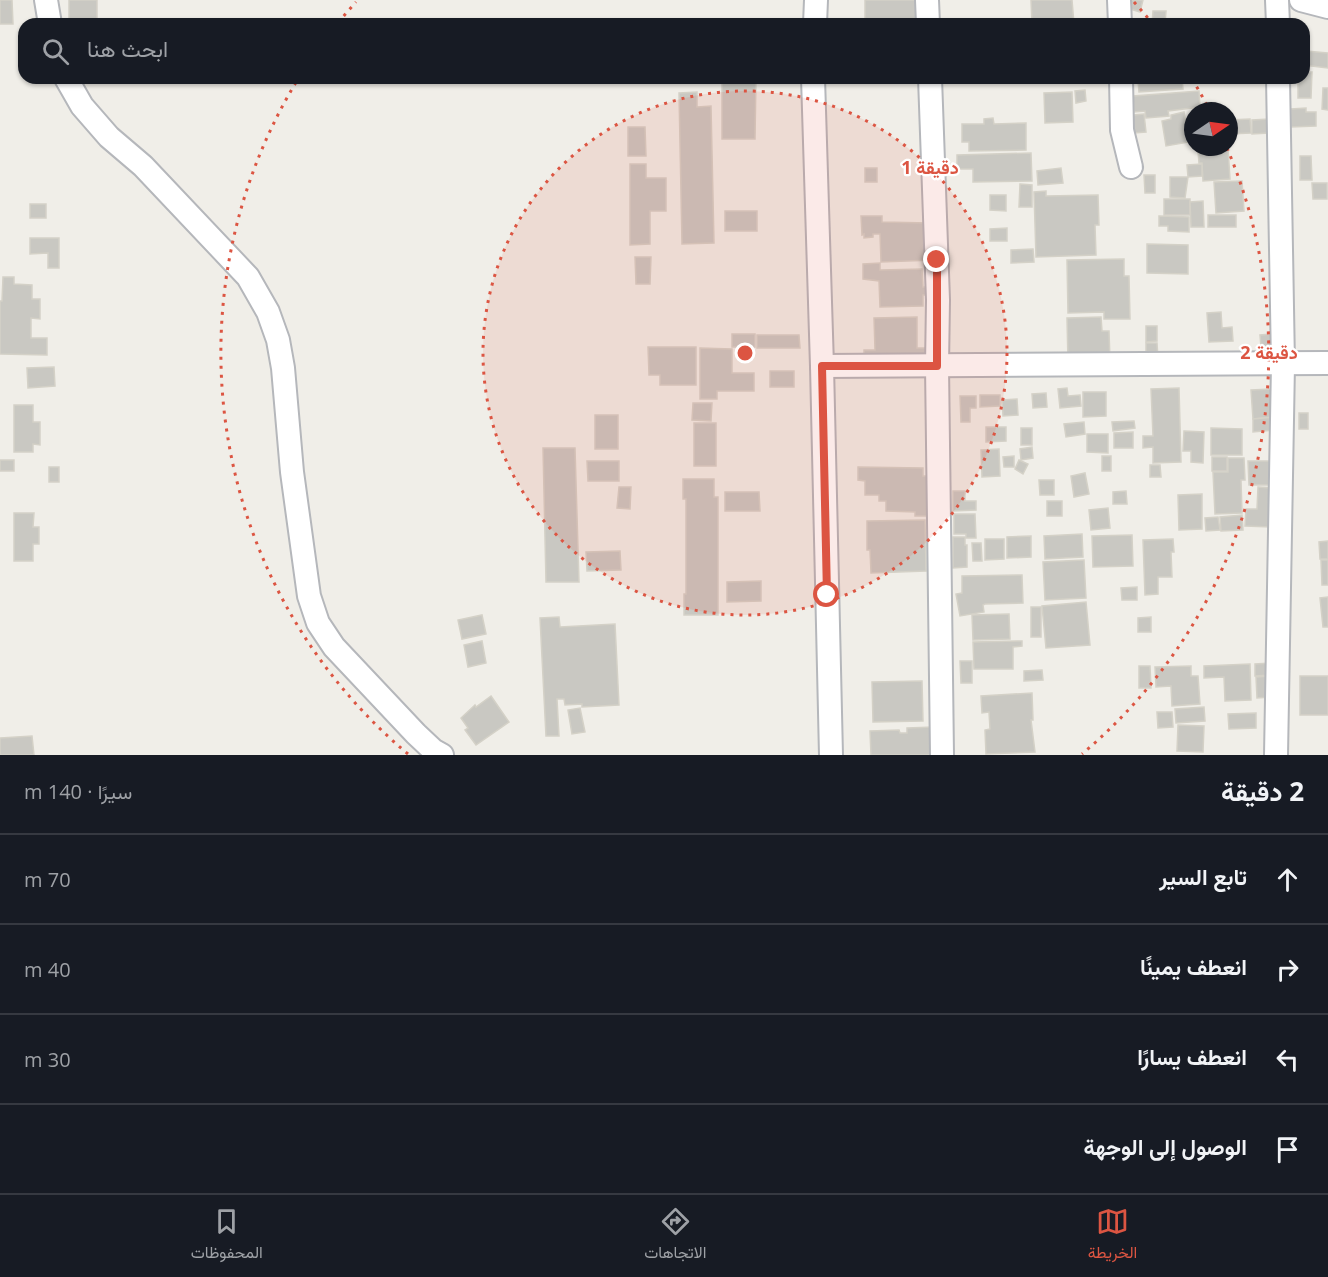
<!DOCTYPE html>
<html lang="ar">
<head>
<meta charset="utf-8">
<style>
  :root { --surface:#171b24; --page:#20242c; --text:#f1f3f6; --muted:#9ea1a6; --line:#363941; --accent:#dc5542 }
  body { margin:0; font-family:"Open Sans",Vazirmatn,sans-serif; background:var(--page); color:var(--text); direction:rtl }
  .compass { position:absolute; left:1184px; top:102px; width:54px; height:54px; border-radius:50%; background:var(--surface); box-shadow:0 2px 4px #0004; rotate:77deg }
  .stop { position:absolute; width:18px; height:18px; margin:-14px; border:4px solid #dc5542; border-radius:50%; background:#fff }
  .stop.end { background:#dc5542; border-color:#fff; box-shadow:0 2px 6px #0008 }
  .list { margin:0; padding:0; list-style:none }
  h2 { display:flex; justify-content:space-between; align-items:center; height:78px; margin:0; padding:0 24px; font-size:26px }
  h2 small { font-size:20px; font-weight:400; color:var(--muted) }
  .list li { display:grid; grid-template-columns:39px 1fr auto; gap:18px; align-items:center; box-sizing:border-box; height:90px; padding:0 24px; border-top:2px solid var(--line) }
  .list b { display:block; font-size:22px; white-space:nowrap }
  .list em { font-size:20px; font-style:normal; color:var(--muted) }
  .icon { flex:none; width:33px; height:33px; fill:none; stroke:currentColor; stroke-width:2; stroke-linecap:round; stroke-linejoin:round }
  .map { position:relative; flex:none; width:1328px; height:755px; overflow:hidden; direction:ltr }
  .search { position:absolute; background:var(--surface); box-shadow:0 2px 4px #0004; left:18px; right:18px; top:18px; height:66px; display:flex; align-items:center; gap:15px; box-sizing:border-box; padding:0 21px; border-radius:18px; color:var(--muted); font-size:22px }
  .sheet { height:438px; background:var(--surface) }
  nav { display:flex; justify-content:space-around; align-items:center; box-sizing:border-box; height:84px; border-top:2px solid var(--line); background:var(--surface); font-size:16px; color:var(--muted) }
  nav a { display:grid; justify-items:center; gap:3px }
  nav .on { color:var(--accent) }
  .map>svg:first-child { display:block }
  .building { fill:#c9c8c2; stroke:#d4d1c7; stroke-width:1.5 }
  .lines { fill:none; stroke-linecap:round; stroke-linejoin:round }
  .minor-casing { stroke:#b5b7bb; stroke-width:26 }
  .minor { stroke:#fff; stroke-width:22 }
  .route { stroke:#dc5542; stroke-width:8 }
  .ring { fill:none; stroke:#dc5542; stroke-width:3; stroke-dasharray:3 6 }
  .centre { fill:#dc5542; stroke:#fff; stroke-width:3 }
  .ring-label { font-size:18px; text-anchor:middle; font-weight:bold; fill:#dc5542; stroke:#fff; stroke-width:4.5; stroke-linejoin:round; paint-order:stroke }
</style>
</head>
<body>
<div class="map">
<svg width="1328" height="755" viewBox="0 0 1328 755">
  <rect width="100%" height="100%" fill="#f0eee8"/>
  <g class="building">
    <polygon points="0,0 12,0 13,24 0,24"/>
    <rect x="69" y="0" width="28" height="21"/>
    <rect x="865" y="0" width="58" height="24"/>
    <polygon points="1031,0 1072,0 1074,24 1032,24"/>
    <polygon points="1129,0 1143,0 1140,12 1127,8"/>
    <polygon points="1153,11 1166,11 1165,24 1152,24"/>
    <polygon points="1306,51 1328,53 1328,68 1304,65"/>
    <polygon points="1304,72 1312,72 1311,98 1298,98 1298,78 1304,78"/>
    <polygon points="722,78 756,78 755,139 722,139"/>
    <polygon points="987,78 1018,78 1018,81 987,82"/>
    <polygon points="1129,78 1182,78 1183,89 1139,92 1138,81 1129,82"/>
    <polygon points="1323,88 1328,88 1328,110 1322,109"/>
    <polygon points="1085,90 1086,101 1076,103 1075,91"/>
    <polygon points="1199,91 1200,107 1168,111 1169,116 1146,118 1145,111 1134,112 1133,96"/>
    <polygon points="697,92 697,107 711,106 714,243 682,244 679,93"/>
    <polygon points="1072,92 1073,122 1045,123 1044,93"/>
    <polygon points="1306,108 1306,112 1316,112 1316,126 1291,127 1291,109"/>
    <polygon points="1184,112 1189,142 1166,146 1162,121 1171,119 1171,115"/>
    <polygon points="1144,114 1146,132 1134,133 1133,115"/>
    <polygon points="993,118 994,124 1026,123 1026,150 969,151 969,142 962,142 962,124 984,124 984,119"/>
    <polygon points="1250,119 1251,133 1229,134 1229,120"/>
    <polygon points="1269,119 1269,133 1252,134 1252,120"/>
    <polygon points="628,127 645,127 646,156 628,156"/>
    <polygon points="1216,147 1228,149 1230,179 1203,181 1202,163 1199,163 1198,151 1217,150"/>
    <polygon points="1031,153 1032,181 973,182 973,169 957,169 957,155"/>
    <polygon points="1300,156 1311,156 1312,180 1300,180"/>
    <polygon points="630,164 646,164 646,178 666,178 666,211 650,211 650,244 630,245"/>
    <polygon points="1202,164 1202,176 1188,177 1187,165"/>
    <rect x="865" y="168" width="12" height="14"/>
    <polygon points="1061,168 1063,183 1038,185 1037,171"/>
    <polygon points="1144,175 1155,175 1155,193 1145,193"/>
    <polygon points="1170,177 1188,177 1185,198 1170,197"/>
    <polygon points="1242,181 1244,211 1216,213 1214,182"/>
    <polygon points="1312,183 1327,183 1327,199 1313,199"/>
    <polygon points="1020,184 1032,185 1032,207 1019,207"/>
    <polygon points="1046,191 1046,196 1098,195 1099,225 1095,225 1096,255 1036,257 1034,192"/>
    <polygon points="990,195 1006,195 1006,211 990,210"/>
    <rect x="1164" y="199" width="26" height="16"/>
    <polygon points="1203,201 1204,227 1191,227 1190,202"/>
    <rect x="30" y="204" width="16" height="14"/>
    <rect x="725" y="211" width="32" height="20"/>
    <rect x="1208" y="215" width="28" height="12"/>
    <polygon points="861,216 882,216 882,222 929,223 934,260 881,262 880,234 873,234 873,237 864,238 864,234 862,235"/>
    <polygon points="1159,216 1189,217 1189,232 1168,231 1168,226 1159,226"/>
    <polygon points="1007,228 1007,241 990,241 990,229"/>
    <polygon points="30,238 59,238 59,268 48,268 48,253 30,254"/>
    <polygon points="1147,244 1188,245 1188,274 1147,273"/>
    <polygon points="1033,249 1034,262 1011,263 1011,250"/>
    <polygon points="635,257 651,257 650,284 636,284"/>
    <polygon points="1124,259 1124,276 1129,276 1130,319 1104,319 1104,312 1068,313 1067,260"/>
    <polygon points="880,263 880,270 922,269 923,287 928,287 928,295 923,295 923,306 880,307 879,281 863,279 863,264"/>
    <polygon points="3,277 14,277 14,284 32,285 32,299 40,299 40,319 31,318 31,338 47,338 47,355 0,354 0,301 2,301"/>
    <polygon points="1221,312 1222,328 1232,327 1233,341 1209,342 1207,313"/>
    <polygon points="917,317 917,348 930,348 930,361 864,362 864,350 875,350 874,318"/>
    <polygon points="1101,317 1102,331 1109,331 1110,361 1068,362 1067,318"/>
    <polygon points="1146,326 1157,326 1157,341 1146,342"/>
    <rect x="732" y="334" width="23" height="13"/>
    <polygon points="1273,334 1275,358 1262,359 1260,335"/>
    <polygon points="757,335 799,335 800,348 757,348"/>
    <polygon points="1146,343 1157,343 1158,359 1146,359"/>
    <polygon points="648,347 696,347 696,385 660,385 660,375 649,375"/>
    <polygon points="700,348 732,349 732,373 754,373 754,391 717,391 717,399 700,399"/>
    <polygon points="54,367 55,386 28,388 27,368"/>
    <rect x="770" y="371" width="24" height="16"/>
    <polygon points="1067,388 1068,396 1080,395 1081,406 1060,408 1058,389"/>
    <polygon points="1179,388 1181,462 1153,463 1153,447 1143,448 1143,436 1153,436 1151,389"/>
    <polygon points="1273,389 1275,417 1253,419 1251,390"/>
    <polygon points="1083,392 1106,392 1106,416 1083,417"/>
    <polygon points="1046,393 1047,407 1033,408 1032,394"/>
    <polygon points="980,395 1000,395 1000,406 980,407"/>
    <polygon points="960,396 976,396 976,408 970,408 970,422 961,422"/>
    <polygon points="1017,399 1018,415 1003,416 1002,400"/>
    <polygon points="693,403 712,403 711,421 692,420"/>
    <polygon points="14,405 33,405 33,422 40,422 40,445 33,444 33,452 14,452"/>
    <rect x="1299" y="413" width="9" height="16"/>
    <rect x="595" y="415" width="23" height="34"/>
    <polygon points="1275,417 1276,430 1253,432 1253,419"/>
    <polygon points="1134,421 1135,428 1113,431 1112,422"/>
    <polygon points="1084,422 1085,434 1066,437 1064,424"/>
    <rect x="694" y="423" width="22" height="43"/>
    <polygon points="986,427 1006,427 1006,441 986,442"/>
    <rect x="1021" y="428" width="11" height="17"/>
    <polygon points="1211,428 1242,429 1242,455 1211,455"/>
    <polygon points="1184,431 1204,432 1203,463 1191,462 1191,451 1183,451"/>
    <polygon points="1133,432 1133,448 1114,448 1114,433"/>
    <polygon points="1087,434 1108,434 1108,453 1087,452"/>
    <polygon points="1032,447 1033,458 1021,460 1020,449"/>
    <polygon points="543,448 575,448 579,582 546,582"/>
    <polygon points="999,449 1000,476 982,477 981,450"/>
    <polygon points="1014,456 1014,467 1004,467 1003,457"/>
    <rect x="1102" y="456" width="9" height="15"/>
    <rect x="1212" y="457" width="15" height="14"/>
    <polygon points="1228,458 1244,458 1245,480 1241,480 1242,513 1215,514 1213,472 1228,472"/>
    <rect x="0" y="460" width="14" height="11"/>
    <polygon points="1019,460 1028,464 1023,474 1015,469"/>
    <polygon points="587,461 619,461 619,481 588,481"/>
    <polygon points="1248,461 1272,461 1272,485 1249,485"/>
    <polygon points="1150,465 1160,465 1161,477 1150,477"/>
    <rect x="49" y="467" width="10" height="15"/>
    <polygon points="858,467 923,468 923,476 928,476 928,516 915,516 915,512 886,511 886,501 879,501 879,495 865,495 865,481 858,480"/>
    <polygon points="1085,473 1089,494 1074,497 1071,476"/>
    <polygon points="683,479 714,479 714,497 718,497 718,615 684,615 684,594 686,594 686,499 683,499"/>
    <polygon points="1039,480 1054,480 1054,495 1040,495"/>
    <polygon points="619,487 631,487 630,509 617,508"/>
    <polygon points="1258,487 1274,488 1273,527 1245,526 1246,509 1257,509"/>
    <polygon points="953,491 965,491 965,501 976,501 976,510 953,511"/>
    <polygon points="1126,491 1127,504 1113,504 1113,492"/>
    <polygon points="725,492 759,492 760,511 725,511"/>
    <polygon points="1202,494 1202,529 1179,530 1178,495"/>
    <rect x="1047" y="501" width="15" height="15"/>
    <polygon points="1108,508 1110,528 1091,530 1089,510"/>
    <polygon points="14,513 34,513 33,527 39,527 39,544 33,544 33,561 14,561"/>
    <polygon points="954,514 975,514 976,538 966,538 966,534 954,534"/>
    <polygon points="1242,515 1243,530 1221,531 1220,517"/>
    <polygon points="1218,517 1220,530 1206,531 1205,518"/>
    <polygon points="925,520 926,571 871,573 870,550 867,550 867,521"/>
    <polygon points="1082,534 1083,557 1045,559 1044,536"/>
    <polygon points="1132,535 1133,566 1093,567 1092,536"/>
    <polygon points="1031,536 1031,557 1007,558 1007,537"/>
    <polygon points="953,537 965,537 965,545 967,545 967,567 953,568"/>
    <polygon points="985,539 1004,539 1004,559 985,560"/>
    <polygon points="1173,539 1174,552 1171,552 1172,577 1158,577 1158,594 1145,595 1143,540"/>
    <polygon points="1328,541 1328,559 1320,559 1319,542"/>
    <polygon points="972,543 981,543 982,561 973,561"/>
    <polygon points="620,551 621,570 587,571 586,552"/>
    <polygon points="1084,560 1086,598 1045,600 1043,562"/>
    <polygon points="1321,560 1328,560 1328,585 1322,585"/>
    <polygon points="1022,575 1023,603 985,604 983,605 984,612 960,616 956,594 962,593 962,576"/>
    <polygon points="761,581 761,601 727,602 727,582"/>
    <polygon points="1137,587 1137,600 1122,600 1121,588"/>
    <polygon points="1328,597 1328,627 1323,627 1320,598"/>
    <polygon points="1086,602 1090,645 1046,648 1042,606"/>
    <rect x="1031" y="607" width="10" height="30"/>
    <polygon points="1009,614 1010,639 973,640 972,615"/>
    <polygon points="482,615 486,634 462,639 458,620"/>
    <polygon points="559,617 560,627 615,624 619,705 582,707 582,704 565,705 564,699 557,699 559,736 546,736 540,618"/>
    <polygon points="1151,617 1151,632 1138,632 1138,618"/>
    <polygon points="482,641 486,663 468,667 464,645"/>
    <polygon points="1022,641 1022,646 1013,647 1013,669 974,669 973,642"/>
    <polygon points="960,661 972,661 972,683 961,683"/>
    <polygon points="1271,663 1271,675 1255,676 1255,664"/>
    <polygon points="1250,664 1251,700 1225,701 1224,677 1204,678 1204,666"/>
    <polygon points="1139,666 1150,666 1151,688 1139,688"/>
    <polygon points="1191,666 1191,676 1198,676 1200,704 1172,706 1171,686 1156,687 1155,667"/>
    <polygon points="1042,670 1043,680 1024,681 1024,671"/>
    <polygon points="1271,676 1272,697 1257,698 1256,677"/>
    <rect x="1300" y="676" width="28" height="39"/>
    <polygon points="922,681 923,721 873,722 872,682"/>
    <polygon points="1032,693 1033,720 1031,720 1035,752 986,754 985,730 990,729 989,712 982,713 981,696"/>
    <polygon points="491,696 509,722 476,745 465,730 468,728 461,718 475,705 476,707"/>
    <polygon points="1204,707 1205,721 1176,723 1175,709"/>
    <polygon points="580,708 585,732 572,734 568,710"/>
    <polygon points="1157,712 1172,712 1173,727 1158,728"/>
    <polygon points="1256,713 1256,728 1229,729 1228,714"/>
    <polygon points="1178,725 1204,726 1203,752 1177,751"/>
    <polygon points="934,727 935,755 871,755 870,731 899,730 900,733 907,733 907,728"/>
    <polygon points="32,736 34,755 0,755 0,738"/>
  </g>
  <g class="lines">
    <defs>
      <g id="minor">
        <polyline points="46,0 50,24"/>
        <polyline points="927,0 928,24"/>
        <polyline points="1119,0 1120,24"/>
        <polyline points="1277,0 1278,24"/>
        <polyline points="1301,0 1328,7"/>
        <polyline points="815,24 816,0"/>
        <polyline points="66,78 82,106 109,137 143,166 248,277 268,312 278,340 283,368 292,472 309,596 318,623 334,647 416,734 433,750 442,755"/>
        <polyline points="813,78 822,366 831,755"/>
        <polyline points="930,78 938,300 937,366 942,755"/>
        <polyline points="1121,78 1122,130 1131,167"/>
        <polyline points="822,366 1328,363"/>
        <polyline points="1276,755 1283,364 1278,78"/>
      </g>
    </defs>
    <use href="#minor" class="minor-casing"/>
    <use href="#minor" class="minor"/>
  </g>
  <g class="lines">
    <polyline class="route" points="827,595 822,366 937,366 937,260"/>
  </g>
  <circle cx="745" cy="353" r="262" fill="#dc5542" fill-opacity=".12"/>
  <g class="ring">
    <circle cx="745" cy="353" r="262"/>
    <path d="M408 754A524 524 0 0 1 298 79M338 23A524 524 0 0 1 356 2M1134 2A524 524 0 0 1 1152 23M1192 79A524 524 0 0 1 1208 107M1227 148A524 524 0 0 1 1082 754"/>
  </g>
  <circle cx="745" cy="353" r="9" class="centre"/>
  <g class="ring-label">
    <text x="930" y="174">1 دقيقة</text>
    <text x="1269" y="359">2 دقيقة</text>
  </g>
</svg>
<svg class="compass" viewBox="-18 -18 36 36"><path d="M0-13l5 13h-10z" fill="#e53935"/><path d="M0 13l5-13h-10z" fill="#9ea1a6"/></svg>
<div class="stop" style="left:827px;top:595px"></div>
<div class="stop end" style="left:937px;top:260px"></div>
<div class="search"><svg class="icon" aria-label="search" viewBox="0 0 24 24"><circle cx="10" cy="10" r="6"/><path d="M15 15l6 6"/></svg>ابحث هنا</div>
</div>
<section class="sheet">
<h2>2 دقيقة<small>سيرًا · 140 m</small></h2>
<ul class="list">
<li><svg class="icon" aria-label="ahead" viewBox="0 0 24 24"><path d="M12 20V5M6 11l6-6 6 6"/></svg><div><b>تابع السير</b></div><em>70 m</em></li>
<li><svg class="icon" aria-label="right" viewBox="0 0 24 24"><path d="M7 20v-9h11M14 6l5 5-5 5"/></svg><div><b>انعطف يمينًا</b></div><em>40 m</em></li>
<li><svg class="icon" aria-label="left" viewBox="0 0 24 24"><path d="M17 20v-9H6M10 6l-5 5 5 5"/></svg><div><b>انعطف يسارًا</b></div><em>30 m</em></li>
<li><svg class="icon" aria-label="arrive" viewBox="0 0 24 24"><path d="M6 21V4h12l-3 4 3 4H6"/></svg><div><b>الوصول إلى الوجهة</b></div></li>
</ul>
</section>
<nav>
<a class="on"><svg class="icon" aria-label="map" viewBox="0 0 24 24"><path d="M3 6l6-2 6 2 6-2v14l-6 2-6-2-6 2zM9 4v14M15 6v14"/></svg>الخريطة</a>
<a><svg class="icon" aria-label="directions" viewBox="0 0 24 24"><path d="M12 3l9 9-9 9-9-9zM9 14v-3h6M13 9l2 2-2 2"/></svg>الاتجاهات</a>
<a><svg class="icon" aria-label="saved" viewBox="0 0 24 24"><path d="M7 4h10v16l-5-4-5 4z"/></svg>المحفوظات</a>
</nav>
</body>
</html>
